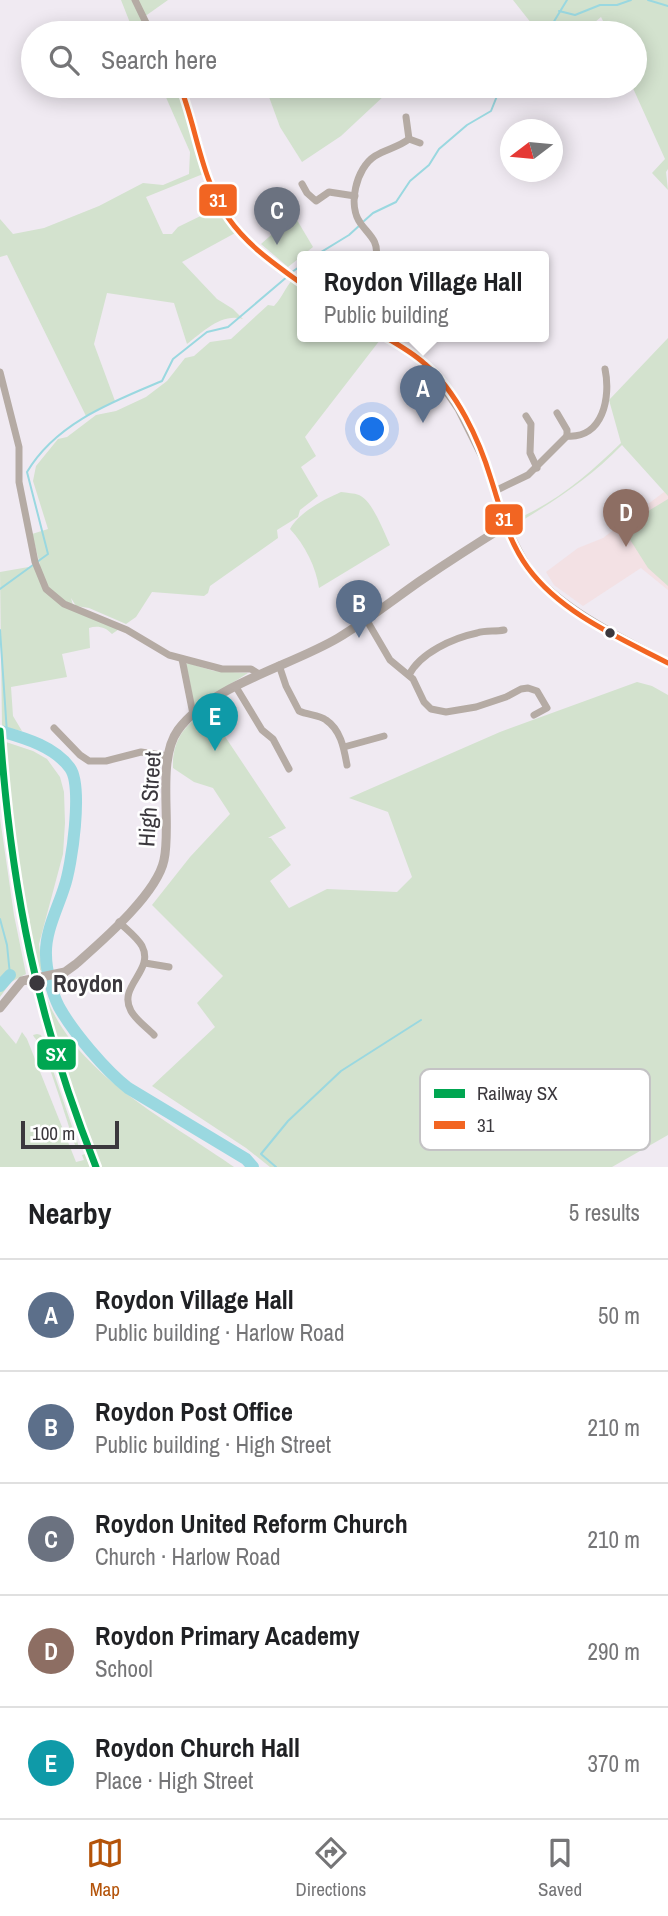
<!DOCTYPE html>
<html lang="en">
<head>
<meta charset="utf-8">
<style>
  :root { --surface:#fff; --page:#f6f6f6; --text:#202124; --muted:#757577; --line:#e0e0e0; --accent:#b45309 }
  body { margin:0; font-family:"Archivo Narrow",sans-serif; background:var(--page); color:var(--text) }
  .compass { position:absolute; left:500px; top:119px; width:63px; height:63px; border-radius:50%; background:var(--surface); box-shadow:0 4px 18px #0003; rotate:254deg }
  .scale { position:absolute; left:21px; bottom:18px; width:98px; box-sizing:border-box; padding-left:7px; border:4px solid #3b383d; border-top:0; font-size:19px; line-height:24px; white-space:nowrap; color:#3b383d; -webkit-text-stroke:5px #fff; paint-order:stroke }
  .you { position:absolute; left:373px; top:430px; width:24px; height:24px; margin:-18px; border:5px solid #fff; border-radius:50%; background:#1a73e8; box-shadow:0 0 0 10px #1a73e833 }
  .badge { display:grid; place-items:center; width:46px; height:46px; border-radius:50%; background:var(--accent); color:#fff; font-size:23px; font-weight:700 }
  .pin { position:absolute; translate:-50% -58px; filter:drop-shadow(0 2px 4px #0008) }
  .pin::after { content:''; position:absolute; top:37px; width:24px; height:21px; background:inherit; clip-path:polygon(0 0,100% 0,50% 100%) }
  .popup { position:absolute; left:297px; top:251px; width:252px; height:91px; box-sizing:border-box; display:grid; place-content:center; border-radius:7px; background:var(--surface); filter:drop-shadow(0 2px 5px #0005); font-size:23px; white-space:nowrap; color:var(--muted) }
  .popup b { font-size:26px; color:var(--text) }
  .popup::after { content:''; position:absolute; left:50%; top:100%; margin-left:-14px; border:14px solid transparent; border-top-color:var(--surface) }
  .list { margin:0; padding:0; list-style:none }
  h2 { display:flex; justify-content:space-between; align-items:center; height:91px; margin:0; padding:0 28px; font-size:30px }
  h2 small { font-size:23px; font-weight:400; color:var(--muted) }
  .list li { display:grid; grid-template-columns:46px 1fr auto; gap:21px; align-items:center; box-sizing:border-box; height:112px; padding:0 28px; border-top:2px solid var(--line) }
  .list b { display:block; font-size:26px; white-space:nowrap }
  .list p { margin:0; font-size:23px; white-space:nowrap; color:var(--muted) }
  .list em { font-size:23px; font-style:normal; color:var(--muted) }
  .icon { flex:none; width:38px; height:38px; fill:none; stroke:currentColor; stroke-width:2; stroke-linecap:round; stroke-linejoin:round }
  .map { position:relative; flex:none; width:668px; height:1167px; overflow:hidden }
  .search { position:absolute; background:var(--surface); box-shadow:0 4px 18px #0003; left:21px; right:21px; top:21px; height:77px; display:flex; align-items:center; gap:18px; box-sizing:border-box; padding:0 24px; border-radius:38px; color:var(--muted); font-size:26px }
  .sheet { height:651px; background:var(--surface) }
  nav { display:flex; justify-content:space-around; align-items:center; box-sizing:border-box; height:98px; border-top:2px solid var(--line); background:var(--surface); font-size:19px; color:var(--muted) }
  nav a { display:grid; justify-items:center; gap:4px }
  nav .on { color:var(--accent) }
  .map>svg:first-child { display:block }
  .education { fill:#f3e1e4 }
  .green { fill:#d3e2ce }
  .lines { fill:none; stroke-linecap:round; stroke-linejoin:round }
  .stream { stroke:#9ad8e0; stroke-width:2 }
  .river { stroke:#9ad8e0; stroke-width:12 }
  .minor { stroke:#b5aba4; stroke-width:7 }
  .major { stroke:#b6aca6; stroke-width:9 }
  .bus-1-casing { stroke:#fff; stroke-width:10 }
  .bus-1 { stroke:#f26522; stroke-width:5 }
  .rail-1-casing { stroke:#fff; stroke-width:12 }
  .rail-1 { stroke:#00a651; stroke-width:7 }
  .bus-dot { fill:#3b383d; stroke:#fff; stroke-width:2.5 }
  .labels { text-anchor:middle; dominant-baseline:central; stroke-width:5; stroke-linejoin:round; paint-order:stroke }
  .street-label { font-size:23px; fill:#3b383d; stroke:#fff }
  .stop-label { font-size:23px; font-weight:bold; fill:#3b383d; stroke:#fff; text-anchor:start }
  .key { fill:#fff; stroke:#c4c3c5; stroke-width:2 }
  .key-label { font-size:19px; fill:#3b383d }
  .line-badge { stroke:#fff; stroke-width:2.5 }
  .badge-label { font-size:19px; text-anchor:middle; font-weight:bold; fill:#fff }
</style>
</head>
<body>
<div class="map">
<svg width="668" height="1167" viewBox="0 0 668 1167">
  <rect width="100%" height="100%" fill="#f0eaf2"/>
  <polygon class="education" points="668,489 668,590 641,568 583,606 554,585 546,572 578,548 603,538"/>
  <g class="green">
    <polygon points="121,0 168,0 144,17 151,33 134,33"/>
    <polygon points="513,0 668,0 668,169 666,172 668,190 652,173 665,159 632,86 635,86 635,33 609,33 601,17 582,33 539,33"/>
    <path d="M161 86H179L208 172 146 197 163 234H172L178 227 219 207 237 232 182 262 217 299 233 309 243 319C221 313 203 332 187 344L174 303 107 293 94 344 115 401 86 416 7 255 0 257V219L13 234 44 228 99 206 143 183 163 185 189 174 190 152Z"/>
    <polygon points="265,86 379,86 386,94 341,136 302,162 280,127"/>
    <polygon points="294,215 313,247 288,267 261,244"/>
    <path d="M294 278 302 285V337H377L380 340 305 437 316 456 301 467 318 496 300 510 298 517 277 530 278 538 210 586 208 593 204 596 152 592 136 617 126 624 89 608 76 606 71 598 74 609 122 627 112 634C106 627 97 625 89 628L90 648 62 654 67 677 11 687 13 716 22 731 2 727 0 572 40 565 32 534 48 529 33 481 36 466 58 439 67 437 96 415 116 411 146 397 167 381 185 358 194 356 210 342 231 339 268 305 274 306C283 297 285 287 294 278Z"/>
    <path d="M668 338V496L622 445C587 481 551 503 508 529L506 523C551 507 587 476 621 443L609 400Z"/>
    <path d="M341 492C347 493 354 493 359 495 372 500 384 532 390 545L319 588C316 567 305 545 290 529 299 512 325 499 341 492Z"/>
    <polygon points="668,499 668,586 648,568 622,527"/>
    <polygon points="188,663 214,671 248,673 194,707 186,664"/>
    <path d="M637 682 652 686 668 695V1135L612 1167H270L246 1148 152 1086 215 1027 197 1003 223 976 152 905 190 857 230 814 213 788 194 782 173 768C172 741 184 724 208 711L286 828 268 838H271L291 865 270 881 289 908 327 889 397 892 412 877 388 812 349 798 500 732Z"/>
    <polygon points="3,741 33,751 47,759 60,777 64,792 65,823 63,854 39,944 42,971 34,966 26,924 30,921 28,913 24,913 21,895"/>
    <polygon points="0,818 14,915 26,974 11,982 0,997"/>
    <path d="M41 981C64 1069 165 1118 234 1167H99L70 1090 40 992 42 991Z"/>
    <polygon points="0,1025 16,1044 22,1032 27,1039 76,1162 84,1160 82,1155 85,1154 90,1167 0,1167"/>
    <path d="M37 1034 41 1035 79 1147H76C68 1126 46 1047 34 1037L33 1035Z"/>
  </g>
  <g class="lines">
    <g class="stream">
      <polyline points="648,0 668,6"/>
      <polyline points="559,11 575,15 600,5 617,5 631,0"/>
      <polyline points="547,33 567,0"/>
      <polyline points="364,221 373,213 396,202 410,181 429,165 439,149 467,125 491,111 497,96 507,86"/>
      <polyline points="313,257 349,235 360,225"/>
      <polyline points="292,272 302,265"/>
      <path d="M37 562 48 554 27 472C56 423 112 402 162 381L173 359 207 332 228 327 288 276"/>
      <polyline points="0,589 33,565"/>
      <polyline points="0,630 7,733"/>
      <polyline points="0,919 7,945 10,975"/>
      <polyline points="276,1167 261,1154 288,1121 341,1071 421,1020"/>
    </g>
    <g class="river">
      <path d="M0 731C24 738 54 746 70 768 83 786 72 866 64 888 57 910 45 932 46 955 46 970 52 993 59 1007 73 1032 105 1070 128 1088L246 1159 253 1167"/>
      <polyline points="0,986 10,975"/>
    </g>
    <g class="minor">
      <polyline points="135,0 151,33"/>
      <path d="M180 86C197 124 201 169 220 205 237 239 272 262 302 284"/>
      <polyline points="406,117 409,139"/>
      <polyline points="409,139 420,143"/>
      <polyline points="302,184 307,193 316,201 329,192 355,196"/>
      <path d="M376 257C379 241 369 235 361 224 347 206 356 168 375 156 386 149 399 147 409 139"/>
      <polyline points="385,337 412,354 432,371 458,409 487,467 505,526"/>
      <polyline points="0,372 19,447 19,482 35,562 46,589 64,604 127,630 169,655 222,669 251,669 259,674"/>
      <polyline points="557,413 567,430 567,436"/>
      <polyline points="526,416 531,424 530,453 537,468"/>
      <path d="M495 491 528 475 567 436C603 439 611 397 605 369"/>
      <polyline points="366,619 390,660 413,679 424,702 431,709 446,712 476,707 506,697 521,689 528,688 537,691 547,708 534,715"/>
      <polyline points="182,659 193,714"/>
      <path d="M279 665 286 686 299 711C308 715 319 715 326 720 341 730 344 749 347 765"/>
      <path d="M409 675C420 653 453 638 477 633 486 630 495 632 504 630"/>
      <polyline points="236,687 262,730 273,739 289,769"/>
      <polyline points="54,728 80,755 89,761 106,761 141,752 168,756"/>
      <polyline points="344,747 384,736"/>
      <path d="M119 922C126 929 137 937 142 946 155 971 117 986 131 1011 136 1020 146 1027 154 1035"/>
      <polyline points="145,963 169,967"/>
    </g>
    <path class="major" d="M0 1008 22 981 65 972 76 964C102 941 157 894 164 860 172 824 156 760 178 730 211 685 291 666 338 638 366 621 393 600 420 581 448 562 476 544 505 526 515 543 522 564 536 578 569 613 625 641 668 663"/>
    <defs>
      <g id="bus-1">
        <path d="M180 86C197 129 201 180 229 219 248 246 276 265 302 284"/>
        <path d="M385 337C399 345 413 353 425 364 457 392 479 439 491 479 501 510 508 541 528 568 561 613 620 638 668 663"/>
      </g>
    </defs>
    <use href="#bus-1" class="bus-1-casing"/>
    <use href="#bus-1" class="bus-1"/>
    <defs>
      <path id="rail-1" d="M0 731C11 889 37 1019 96 1167"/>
    </defs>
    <use href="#rail-1" class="rail-1-casing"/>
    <use href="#rail-1" class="rail-1"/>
  </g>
  <g class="bus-dot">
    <circle cx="610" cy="633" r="6"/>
    <circle cx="37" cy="983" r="9"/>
  </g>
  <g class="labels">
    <g class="street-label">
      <text transform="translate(149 799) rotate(-86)">High Street</text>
    </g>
    <g class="stop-label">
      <text x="53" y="983">Roydon</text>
    </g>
  </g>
  <rect x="420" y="1069" width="230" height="81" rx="10" class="key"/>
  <rect x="434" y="1089" width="31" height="9" fill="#00a651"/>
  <rect x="434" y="1121" width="31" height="8" fill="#f26522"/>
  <g class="key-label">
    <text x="477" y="1100">Railway SX</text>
    <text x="477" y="1132">31</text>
  </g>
  <g class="line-badge">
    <rect x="198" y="183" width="40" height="34" rx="7" fill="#f26522"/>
    <rect x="484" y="503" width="40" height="33" rx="7" fill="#f26522"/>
    <rect x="36" y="1038" width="41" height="33" rx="7" fill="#00a651"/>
  </g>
  <g class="badge-label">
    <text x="218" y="207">31</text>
    <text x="504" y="526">31</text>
    <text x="56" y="1061">SX</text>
  </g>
</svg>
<svg class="compass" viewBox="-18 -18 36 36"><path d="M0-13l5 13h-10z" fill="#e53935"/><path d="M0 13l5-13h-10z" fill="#757577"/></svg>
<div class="scale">100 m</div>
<div class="you"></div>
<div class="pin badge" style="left:423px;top:423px;background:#5c6f8a">A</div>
<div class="popup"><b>Roydon Village Hall</b>Public building</div>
<div class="pin badge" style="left:359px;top:638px;background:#5c6f8a">B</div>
<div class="pin badge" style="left:277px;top:245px;background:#6b7280">C</div>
<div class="pin badge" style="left:626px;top:547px;background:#8d6e63">D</div>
<div class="pin badge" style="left:215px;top:751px;background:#0f9aa8">E</div>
<div class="search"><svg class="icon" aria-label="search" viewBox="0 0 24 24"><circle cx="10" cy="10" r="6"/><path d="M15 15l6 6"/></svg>Search here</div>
</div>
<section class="sheet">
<h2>Nearby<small>5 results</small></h2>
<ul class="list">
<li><span class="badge" style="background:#5c6f8a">A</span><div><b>Roydon Village Hall</b><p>Public building · Harlow Road</p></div><em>50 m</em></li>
<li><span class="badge" style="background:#5c6f8a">B</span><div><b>Roydon Post Office</b><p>Public building · High Street</p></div><em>210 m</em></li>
<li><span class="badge" style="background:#6b7280">C</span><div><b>Roydon United Reform Church</b><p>Church · Harlow Road</p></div><em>210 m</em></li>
<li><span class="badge" style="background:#8d6e63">D</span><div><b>Roydon Primary Academy</b><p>School</p></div><em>290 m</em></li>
<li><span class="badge" style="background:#0f9aa8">E</span><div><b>Roydon Church Hall</b><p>Place · High Street</p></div><em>370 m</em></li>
</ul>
</section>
<nav>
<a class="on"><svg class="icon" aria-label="map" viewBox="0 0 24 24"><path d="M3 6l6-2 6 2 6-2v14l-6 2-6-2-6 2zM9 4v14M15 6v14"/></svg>Map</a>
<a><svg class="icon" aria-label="directions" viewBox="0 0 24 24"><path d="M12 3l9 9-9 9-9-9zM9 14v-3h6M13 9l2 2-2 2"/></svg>Directions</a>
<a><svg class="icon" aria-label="saved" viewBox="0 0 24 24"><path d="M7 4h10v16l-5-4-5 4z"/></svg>Saved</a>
</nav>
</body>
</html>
